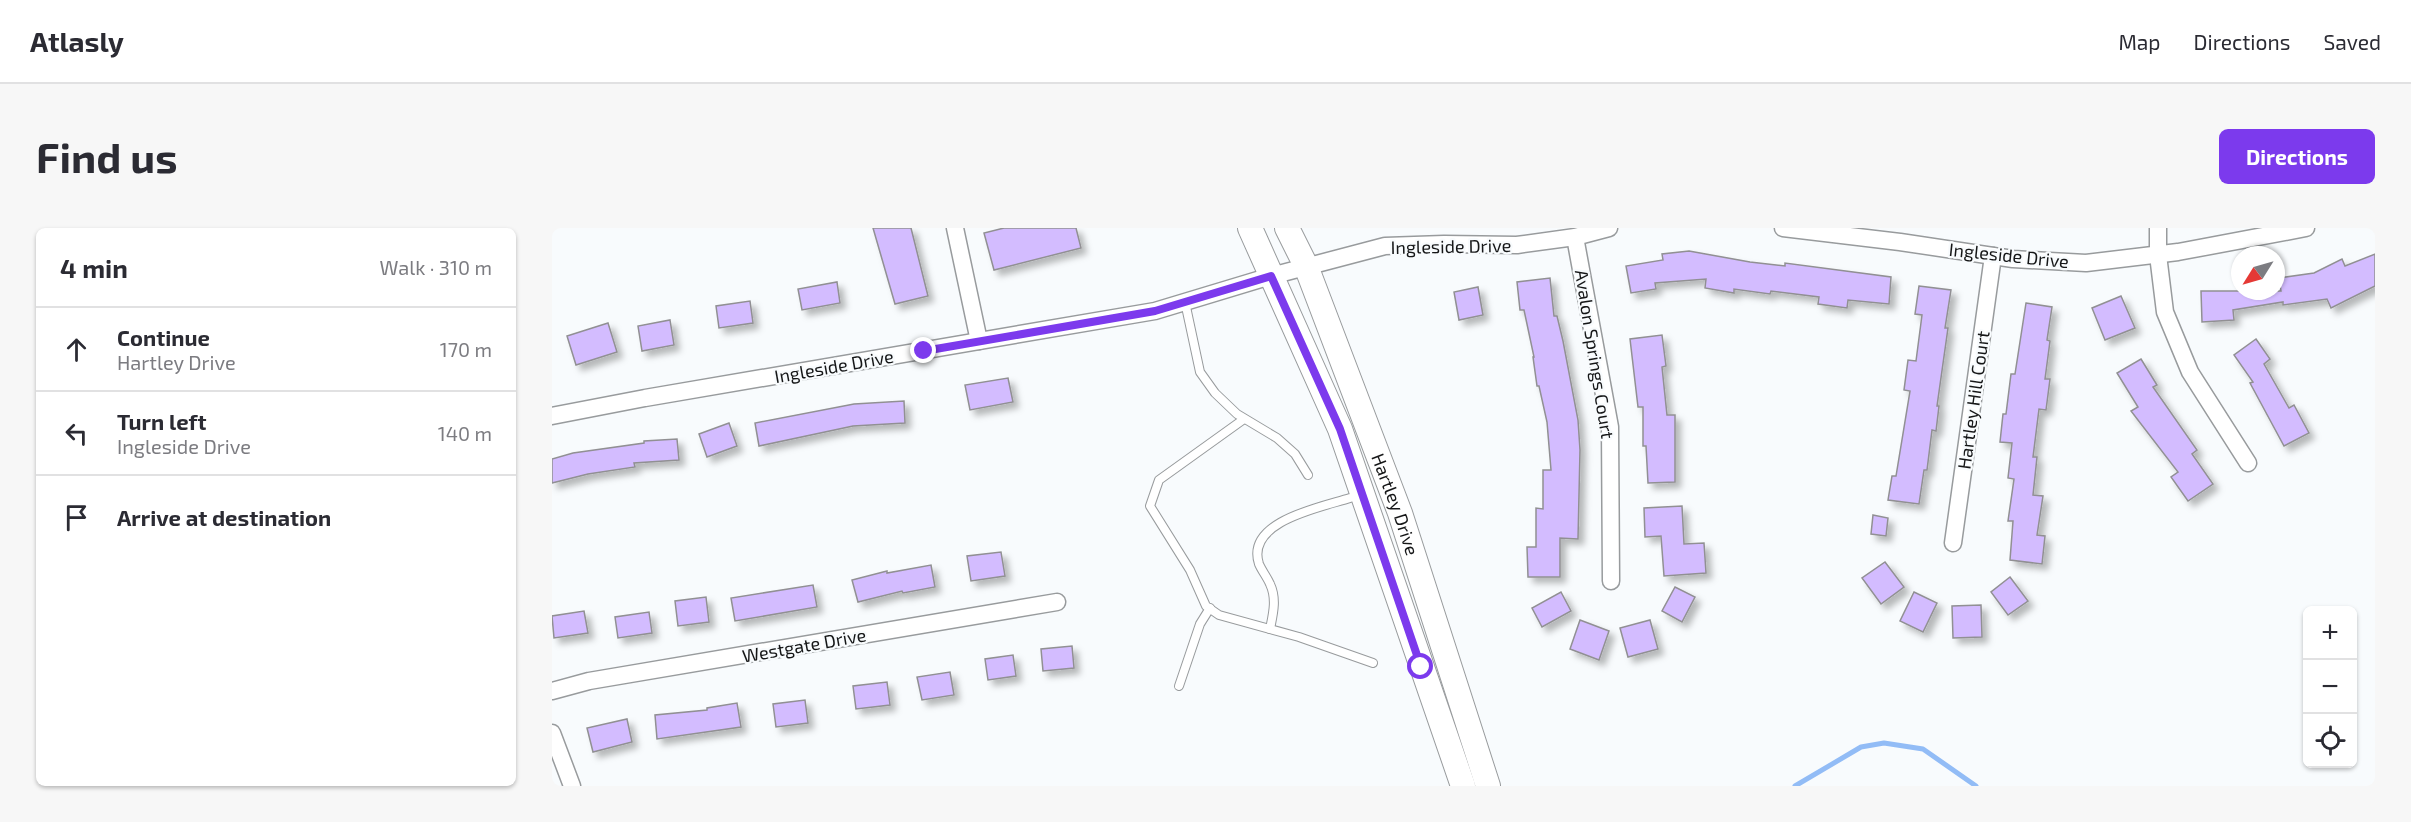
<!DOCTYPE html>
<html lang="en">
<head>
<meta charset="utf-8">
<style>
  :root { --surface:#fff; --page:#f7f7f7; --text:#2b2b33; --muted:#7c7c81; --line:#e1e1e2; --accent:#7c3aed }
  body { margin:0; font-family:"Exo 2",sans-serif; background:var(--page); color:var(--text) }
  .controls { position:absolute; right:18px; bottom:18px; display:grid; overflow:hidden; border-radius:9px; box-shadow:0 2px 4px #0004 }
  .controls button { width:54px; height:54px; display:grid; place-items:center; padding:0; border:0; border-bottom:2px solid var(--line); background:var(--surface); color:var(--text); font:30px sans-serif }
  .compass { position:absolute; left:1679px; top:18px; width:54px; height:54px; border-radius:50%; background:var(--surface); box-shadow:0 2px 4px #0004; rotate:233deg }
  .stop { position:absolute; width:18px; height:18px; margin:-14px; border:4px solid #7c3aed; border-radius:50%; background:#fff }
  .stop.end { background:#7c3aed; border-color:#fff; box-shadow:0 2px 6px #0008 }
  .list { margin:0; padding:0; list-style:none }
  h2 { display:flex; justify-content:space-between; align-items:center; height:78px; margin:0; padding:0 24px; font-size:26px }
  h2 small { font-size:20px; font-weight:400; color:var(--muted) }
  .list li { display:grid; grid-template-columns:39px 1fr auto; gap:18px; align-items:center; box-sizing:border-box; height:84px; padding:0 24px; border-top:2px solid var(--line) }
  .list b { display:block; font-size:22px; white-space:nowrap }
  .list p { margin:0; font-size:20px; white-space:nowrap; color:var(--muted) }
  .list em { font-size:20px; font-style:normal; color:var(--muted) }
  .icon { flex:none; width:33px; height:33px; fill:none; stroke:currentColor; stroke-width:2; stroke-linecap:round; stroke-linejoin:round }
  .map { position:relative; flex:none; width:1823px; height:558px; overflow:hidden; border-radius:9px }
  header { display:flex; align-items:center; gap:36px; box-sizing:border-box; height:84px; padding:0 30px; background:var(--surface); border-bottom:2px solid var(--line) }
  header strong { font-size:28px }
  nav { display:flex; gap:33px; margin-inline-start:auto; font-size:21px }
  .intro { display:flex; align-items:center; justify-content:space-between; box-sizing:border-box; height:144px; padding:0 36px }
  h1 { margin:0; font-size:42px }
  .button { padding:15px 27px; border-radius:9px; background:var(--accent); color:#fff; font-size:21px; font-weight:700 }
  main { display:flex; gap:36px; padding:0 36px }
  aside { flex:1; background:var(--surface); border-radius:9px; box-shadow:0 2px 4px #0004 }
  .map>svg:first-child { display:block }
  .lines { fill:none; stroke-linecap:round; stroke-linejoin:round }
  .stream { stroke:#92bcf6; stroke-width:5 }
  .building { fill:#d3bcff; stroke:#919093; stroke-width:1.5; filter:url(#shadow) }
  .lane-casing { stroke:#989b9d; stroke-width:10 }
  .street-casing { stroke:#989b9d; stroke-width:19 }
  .secondary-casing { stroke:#989b9d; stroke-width:26 }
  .lane { stroke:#fff; stroke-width:8 }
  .street { stroke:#fff; stroke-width:16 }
  .secondary { stroke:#fff; stroke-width:24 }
  .route { stroke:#7c3aed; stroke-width:8 }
  .labels { text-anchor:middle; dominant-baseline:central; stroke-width:4.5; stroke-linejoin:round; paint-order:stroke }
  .street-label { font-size:18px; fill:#151617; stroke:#f8fbfd }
</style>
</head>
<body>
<header>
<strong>Atlasly</strong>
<nav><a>Map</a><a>Directions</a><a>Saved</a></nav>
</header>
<div class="intro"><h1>Find us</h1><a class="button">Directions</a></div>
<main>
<aside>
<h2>4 min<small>Walk · 310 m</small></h2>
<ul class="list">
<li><svg class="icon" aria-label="ahead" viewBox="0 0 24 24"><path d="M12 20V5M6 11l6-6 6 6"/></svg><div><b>Continue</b><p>Hartley Drive</p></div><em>170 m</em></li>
<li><svg class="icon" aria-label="left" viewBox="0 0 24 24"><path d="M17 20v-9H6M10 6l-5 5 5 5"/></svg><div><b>Turn left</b><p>Ingleside Drive</p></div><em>140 m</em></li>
<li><svg class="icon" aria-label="arrive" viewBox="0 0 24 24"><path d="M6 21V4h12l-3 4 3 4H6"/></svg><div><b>Arrive at destination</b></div></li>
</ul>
</aside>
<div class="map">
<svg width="1823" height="558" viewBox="0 0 1823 558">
  <defs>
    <filter id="shadow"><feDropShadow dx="5.5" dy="5.5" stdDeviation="3" flood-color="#0004"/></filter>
  </defs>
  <rect width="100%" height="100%" fill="#f8fbfd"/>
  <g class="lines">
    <polyline class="stream" points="1243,558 1309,519 1332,515 1371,521 1424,558"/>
  </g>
  <g class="building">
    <polygon points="321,0 359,0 376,68 343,76"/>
    <polygon points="452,0 524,0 529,20 442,42 432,5"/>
    <polygon points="1137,23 1198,34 1233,38 1233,35 1339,49 1337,76 1296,72 1295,80 1266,76 1267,69 1219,63 1218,66 1182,61 1182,65 1153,60 1154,51 1103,55 1104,61 1079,65 1074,38 1111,32 1110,26"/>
    <polygon points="1823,26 1823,58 1779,80 1775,71 1731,77 1731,74 1681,82 1682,92 1650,94 1649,63 1729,63 1727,50 1762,45 1790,31 1793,38"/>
    <polygon points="998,50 1002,88 1005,88 1011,113 1026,192 1028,222 1026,311 1008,310 1008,349 976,349 975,319 984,319 984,280 991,281 991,242 999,242 995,194 987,158 985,158 981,129 982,129 972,82 968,82 965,54"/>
    <polygon points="285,54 288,75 250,82 246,61"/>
    <polygon points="1367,58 1399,62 1393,100 1396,100 1385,178 1387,178 1384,203 1380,202 1375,242 1372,242 1367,276 1336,272 1340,248 1344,248 1358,163 1352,162 1356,132 1364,133 1370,87 1363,86"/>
    <polygon points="926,59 931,87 907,92 902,64"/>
    <polygon points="1569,68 1583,100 1553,112 1540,80"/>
    <polygon points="198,73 201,95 167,100 164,78"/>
    <polygon points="1474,75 1500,79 1495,112 1498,113 1493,151 1498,151 1494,182 1487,181 1481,229 1485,229 1481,267 1491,268 1485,307 1493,308 1490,336 1458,332 1461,293 1456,293 1462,251 1456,250 1460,215 1448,214 1451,186 1454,186 1459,146 1463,146"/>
    <polygon points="118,92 122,117 90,123 86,98"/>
    <polygon points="56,95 65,124 24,137 15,108"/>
    <polygon points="1110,107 1114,138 1110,139 1115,187 1123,187 1123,254 1096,255 1094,218 1091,218 1091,179 1086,179 1078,111"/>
    <polygon points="1704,111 1718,131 1712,136 1737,180 1742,177 1757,205 1732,218 1698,155 1701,154 1682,127"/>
    <polygon points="1589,131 1605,157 1601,159 1645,222 1640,226 1661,256 1636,273 1619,249 1626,244 1579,183 1586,179 1565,145"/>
    <polygon points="456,150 461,174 418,182 413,157"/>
    <polygon points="352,173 353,195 301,198 207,218 203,195 302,176"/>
    <polygon points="177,195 185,218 155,229 147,206"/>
    <polygon points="125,211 127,232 82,235 83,239 36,246 0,255 0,231 21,225 92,215 92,213"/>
    <polygon points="1130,278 1132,316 1152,315 1154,345 1112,348 1109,308 1093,309 1092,280"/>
    <polygon points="1321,287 1336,290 1334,308 1319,306"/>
    <polygon points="449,324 453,348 419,353 415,328"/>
    <polygon points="1333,334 1352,359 1329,376 1310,350"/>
    <polygon points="379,337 383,359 351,365 350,363 306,374 300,352 335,343 335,345"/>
    <polygon points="1458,349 1476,373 1456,387 1439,364"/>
    <polygon points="261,357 265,379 183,393 179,370"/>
    <polygon points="1123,359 1143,369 1130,394 1110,383"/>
    <polygon points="1009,364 1019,383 990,399 980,380"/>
    <polygon points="1362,364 1385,375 1371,404 1348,393"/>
    <polygon points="154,369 157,394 126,398 123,373"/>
    <polygon points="1429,377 1430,409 1401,410 1400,378"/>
    <polygon points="32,383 36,405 2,410 0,388"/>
    <polygon points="97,384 100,405 66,410 63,389"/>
    <polygon points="1028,392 1057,403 1047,432 1018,421"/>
    <polygon points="1098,392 1106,421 1076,429 1068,400"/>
    <polygon points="520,418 522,440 491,443 489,421"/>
    <polygon points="461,427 464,448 436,452 433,431"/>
    <polygon points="398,444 402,467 370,472 365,449"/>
    <polygon points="335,454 338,477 304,481 301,458"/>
    <polygon points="253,472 256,495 224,499 221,476"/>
    <polygon points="185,475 189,499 105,511 103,487 155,482 155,480"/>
    <polygon points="75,491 80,514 41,524 35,500"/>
  </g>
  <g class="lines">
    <defs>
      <g id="lane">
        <polyline points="633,74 648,144 663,165 685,186 725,210 743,226 756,247"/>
        <polyline points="692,191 607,252 598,278 638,342 654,378 667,387 747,409 821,435"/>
        <path d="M718 401C721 386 725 371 718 356 715 349 710 343 707 336 693 293 770 279 798 270"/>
        <polyline points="627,458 648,396 658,380"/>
      </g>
      <g id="street">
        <polyline points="403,0 427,113"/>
        <polyline points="1231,0 1348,14 1461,31 1534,35 1626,24 1754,0"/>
        <polyline points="1606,0 1606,27 1613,84 1638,144 1696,235"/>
        <polyline points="1023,9 1058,199 1059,353"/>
        <polyline points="0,188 93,170 603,83 719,48 833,18 892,16 965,17 1023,9 1057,0"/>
        <polyline points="1401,315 1441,28"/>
        <polyline points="0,463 37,453 505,374"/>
        <polyline points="0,505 20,558"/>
      </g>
      <g id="secondary">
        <polyline points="698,0 788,201 911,558"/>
        <path id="s1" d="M735 0 754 38 848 285 936 558"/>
      </g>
    </defs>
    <use href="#lane" class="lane-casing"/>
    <use href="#street" class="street-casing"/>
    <use href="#secondary" class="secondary-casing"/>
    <use href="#lane" class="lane"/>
    <use href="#street" class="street"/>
    <use href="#secondary" class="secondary"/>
  </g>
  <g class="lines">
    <polyline class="route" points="372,123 603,83 719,48 788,201 869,439"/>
  </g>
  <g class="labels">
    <g class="street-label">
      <text transform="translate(899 18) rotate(-1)">Ingleside Drive</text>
      <text transform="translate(1457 27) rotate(6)">Ingleside Drive</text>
      <text transform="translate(1043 126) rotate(81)">Avalon Springs Court</text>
      <text transform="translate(282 138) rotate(-10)">Ingleside Drive</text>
      <text transform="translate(1421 172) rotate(-82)">Hartley Hill Court</text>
      <text stroke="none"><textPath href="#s1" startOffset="297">Hartley Drive</textPath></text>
      <text transform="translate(252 417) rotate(-10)">Westgate Drive</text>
    </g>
  </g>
</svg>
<div class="controls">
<button>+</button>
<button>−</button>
<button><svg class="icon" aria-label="locate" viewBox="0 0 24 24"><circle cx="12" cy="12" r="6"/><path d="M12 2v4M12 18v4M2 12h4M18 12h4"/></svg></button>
</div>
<svg class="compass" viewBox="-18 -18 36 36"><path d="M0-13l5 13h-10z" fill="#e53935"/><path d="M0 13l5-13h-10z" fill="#7c7c81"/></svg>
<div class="stop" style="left:869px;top:439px"></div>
<div class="stop end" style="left:372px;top:123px"></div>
</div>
</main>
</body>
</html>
